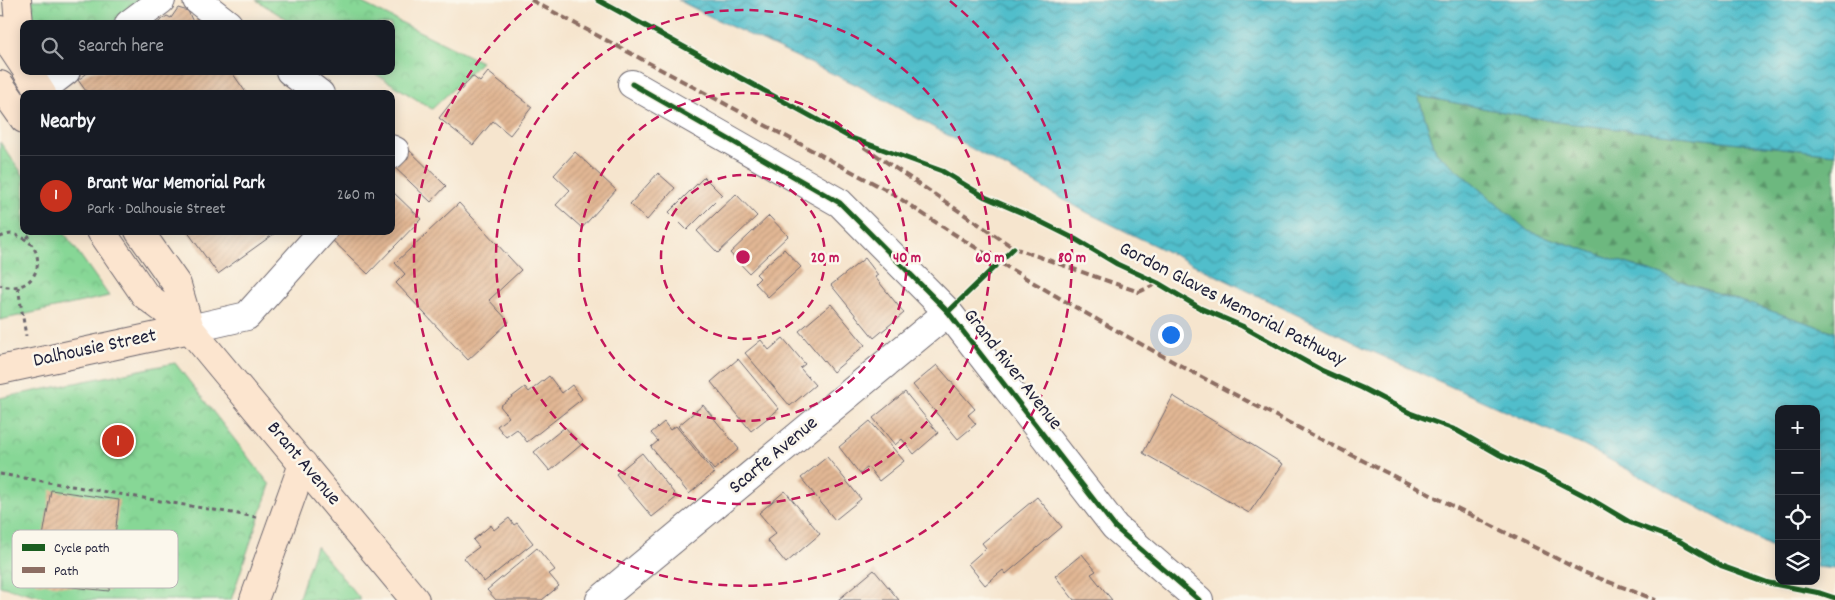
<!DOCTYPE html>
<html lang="en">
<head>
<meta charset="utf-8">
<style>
  :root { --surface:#171b24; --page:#20242c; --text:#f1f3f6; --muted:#9ea1a6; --line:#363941; --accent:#c8321e }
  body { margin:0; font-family:Dekko,sans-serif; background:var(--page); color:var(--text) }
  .controls { position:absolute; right:15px; bottom:15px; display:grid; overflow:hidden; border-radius:10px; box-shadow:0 2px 12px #0003 }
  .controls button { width:45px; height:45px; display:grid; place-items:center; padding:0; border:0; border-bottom:1px solid var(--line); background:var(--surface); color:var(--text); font:25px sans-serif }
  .you { position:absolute; left:1170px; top:334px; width:18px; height:18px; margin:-12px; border:4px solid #fff; border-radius:50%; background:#1a73e8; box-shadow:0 0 0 8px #1a73e833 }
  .badge { display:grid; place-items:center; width:32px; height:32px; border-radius:50%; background:var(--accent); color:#fff; font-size:16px; font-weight:700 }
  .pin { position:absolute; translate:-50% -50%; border:2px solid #fff; box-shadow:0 1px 5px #0006 }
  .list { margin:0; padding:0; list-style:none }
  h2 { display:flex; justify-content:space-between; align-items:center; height:65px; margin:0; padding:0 20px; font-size:21px }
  h2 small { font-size:16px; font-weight:400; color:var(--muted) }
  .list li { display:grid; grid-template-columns:32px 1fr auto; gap:15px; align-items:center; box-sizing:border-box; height:80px; padding:0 20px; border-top:1px solid var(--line) }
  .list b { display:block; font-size:19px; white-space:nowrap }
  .list p { margin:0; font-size:16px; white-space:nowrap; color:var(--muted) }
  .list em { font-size:16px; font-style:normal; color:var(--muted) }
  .icon { flex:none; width:28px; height:28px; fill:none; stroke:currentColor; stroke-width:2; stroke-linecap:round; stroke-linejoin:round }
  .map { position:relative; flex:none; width:1835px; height:600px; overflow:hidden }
  .search { position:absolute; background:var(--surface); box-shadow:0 2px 12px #0003; left:20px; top:20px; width:375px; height:55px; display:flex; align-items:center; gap:12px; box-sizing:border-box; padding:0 18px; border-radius:10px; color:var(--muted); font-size:19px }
  .panel { position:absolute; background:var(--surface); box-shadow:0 2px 12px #0003; left:20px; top:90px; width:375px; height:145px; border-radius:10px }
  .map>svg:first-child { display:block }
  .forest { fill:url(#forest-firs); stroke:#486d5d }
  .park { fill:url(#park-crowns); stroke:#547c68 }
  .water { fill:url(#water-waves); stroke:#3a7083 }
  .building { fill:url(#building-hatch) }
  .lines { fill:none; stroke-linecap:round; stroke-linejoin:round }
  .street-casing { stroke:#6c666e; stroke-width:30 }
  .secondary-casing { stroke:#6c666e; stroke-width:30 }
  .path { stroke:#6c666e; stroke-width:3; stroke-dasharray:4 4; stroke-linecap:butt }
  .street { stroke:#fff; stroke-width:28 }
  .secondary { stroke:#fce5cf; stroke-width:28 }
  .quiet { stroke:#8d6e63; stroke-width:4; stroke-dasharray:8 4; stroke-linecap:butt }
  .cycleway-casing { stroke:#fbf7ec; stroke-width:8 }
  .cycleway { stroke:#1b5e20; stroke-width:5 }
  .ring { fill:none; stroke:#c2185b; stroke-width:2.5; stroke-dasharray:9 6 }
  .labels { text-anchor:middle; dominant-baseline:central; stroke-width:5; stroke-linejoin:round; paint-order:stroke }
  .street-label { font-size:20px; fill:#22223b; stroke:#fbf7ec }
  .key { fill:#fbf7ec; stroke:#bab7b7; stroke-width:1 }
  .key-label { font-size:14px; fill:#22223b }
  .centre { fill:#c2185b; stroke:#fbf7ec; stroke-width:2.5 }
  .ring-label { font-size:15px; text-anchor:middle; font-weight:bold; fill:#c2185b; stroke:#fbf7ec; stroke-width:5; stroke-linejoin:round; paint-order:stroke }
</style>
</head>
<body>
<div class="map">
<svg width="1835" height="600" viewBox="0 0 1835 600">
  <defs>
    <pattern id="forest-firs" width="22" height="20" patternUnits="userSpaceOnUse" patternTransform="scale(1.25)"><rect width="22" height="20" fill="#6db87f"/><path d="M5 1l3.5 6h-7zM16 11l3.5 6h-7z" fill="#599569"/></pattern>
    <pattern id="park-crowns" width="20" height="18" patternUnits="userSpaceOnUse" patternTransform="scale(1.25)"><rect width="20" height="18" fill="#87d796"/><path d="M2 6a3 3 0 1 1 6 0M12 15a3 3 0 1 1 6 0" fill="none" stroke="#74b882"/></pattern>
    <pattern id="water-waves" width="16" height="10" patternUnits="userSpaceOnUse" patternTransform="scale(1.25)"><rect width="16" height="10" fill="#51becb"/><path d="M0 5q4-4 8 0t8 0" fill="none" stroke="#439aa6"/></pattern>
    <pattern id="building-hatch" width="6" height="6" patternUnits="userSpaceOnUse" patternTransform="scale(1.25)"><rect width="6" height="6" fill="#e2b794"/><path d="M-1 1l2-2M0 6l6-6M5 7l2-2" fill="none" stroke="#c29d80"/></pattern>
  </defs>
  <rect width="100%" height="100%" fill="#fbf7ec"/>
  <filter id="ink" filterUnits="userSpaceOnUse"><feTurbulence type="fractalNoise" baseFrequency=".02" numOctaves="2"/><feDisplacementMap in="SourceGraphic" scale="10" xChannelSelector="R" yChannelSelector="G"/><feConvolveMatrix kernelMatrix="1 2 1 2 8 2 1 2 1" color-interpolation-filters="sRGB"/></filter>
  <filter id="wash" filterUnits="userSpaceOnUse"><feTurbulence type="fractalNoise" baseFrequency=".0096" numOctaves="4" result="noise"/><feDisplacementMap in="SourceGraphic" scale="20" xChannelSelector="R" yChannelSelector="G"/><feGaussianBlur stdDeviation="1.12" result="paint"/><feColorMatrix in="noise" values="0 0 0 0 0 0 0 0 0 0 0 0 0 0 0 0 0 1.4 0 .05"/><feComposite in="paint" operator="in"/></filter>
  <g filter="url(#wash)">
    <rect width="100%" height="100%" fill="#f6e5ce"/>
    <polygon class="forest" points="1418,96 1557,122 1835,154 1835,332 1528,231 1436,152"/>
    <g class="park">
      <polygon points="26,0 144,0 111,24 27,24"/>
      <polygon points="256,0 356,0 481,62 432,109 371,71 391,71 391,24 294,24"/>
      <polygon points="0,142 24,176 24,231 63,231 109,296 0,320"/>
      <polygon points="175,363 270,485 231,600 54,600 0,586 0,398"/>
      <polygon points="316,546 361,600 298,600"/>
    </g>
    <polygon class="water" points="678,0 1835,0 1835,154 1557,122 1418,96 1436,152 1528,231 1835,332 1835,569 1816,567 1816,409 1779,409 1779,551 1584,446 1371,351 1088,213 857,85 713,18"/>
    <g id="blocks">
      <g class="building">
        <polygon points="178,8 188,11 193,22 198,18 202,24 156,24 167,16 171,18"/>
        <polygon points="90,71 231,71 247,94 88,94 78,80"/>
        <polygon points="488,72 532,107 510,135 493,121 473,145 439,118 472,76 480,82"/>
        <polygon points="403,144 446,186 431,202 391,164"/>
        <polygon points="575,152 616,190 582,228 556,205 570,190 554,175"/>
        <polygon points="658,173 675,188 647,220 630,204"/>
        <polygon points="704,177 722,195 687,230 669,212"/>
        <polygon points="391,190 421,219 368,274 330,238 337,231 391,231"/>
        <polygon points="736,194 757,216 718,253 697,231"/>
        <polygon points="459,203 521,270 489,300 509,322 468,360 396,283 405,274 395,263"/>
        <polygon points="769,216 788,236 749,273 730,253"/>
        <polygon points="187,231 278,231 218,274"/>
        <polygon points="784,249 801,267 768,297 755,283 760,278 756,274"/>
        <polygon points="865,258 878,275 875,277 904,313 874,338 831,285"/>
        <polygon points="831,304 865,345 833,372 799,331"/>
        <polygon points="783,338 805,364 800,368 815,385 790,406 745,353 761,340 769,350"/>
        <polygon points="738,359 779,409 751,431 711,382"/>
        <polygon points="937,365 975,409 968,415 976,424 958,439 913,385"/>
        <polygon points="549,376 562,393 572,385 582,399 527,442 517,429 506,437 497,426 509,417 500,406 525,387 529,392"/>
        <polygon points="905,392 938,433 914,454 902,439 895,445 873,418"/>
        <polygon points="1173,396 1283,464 1249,513 1143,453"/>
        <polygon points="703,405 739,449 714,470 678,426"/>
        <polygon points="870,421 904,461 879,481 868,467 860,474 839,447"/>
        <polygon points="664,422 670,430 676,426 714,473 689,494 651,447 658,441 651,433"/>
        <polygon points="565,427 581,445 550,471 534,452"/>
        <polygon points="642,453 677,497 652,517 616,474"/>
        <polygon points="827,457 861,499 835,520 801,478"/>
        <polygon points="51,490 119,500 109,591 35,583"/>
        <polygon points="785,491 820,534 786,563 767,540 776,533 759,513"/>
        <polygon points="1037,497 1062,527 1006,574 1003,570 985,585 968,564 986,548 982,543"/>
        <polygon points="509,518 514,525 517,523 533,543 484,582 464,558 479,547 473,540 491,525 494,530"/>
        <polygon points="537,548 555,570 549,574 559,586 542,600 496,600 487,590"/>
        <polygon points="1082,554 1096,571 1091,574 1112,600 1074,600 1055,576"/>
        <polygon points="874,570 899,600 838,600"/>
      </g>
    </g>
  </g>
  <g filter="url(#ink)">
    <use href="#blocks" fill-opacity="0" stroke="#6c666e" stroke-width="1"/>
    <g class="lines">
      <defs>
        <g id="street">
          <polyline points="197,0 228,24"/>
          <polyline points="129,24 161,0"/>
          <polyline points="290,71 320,94"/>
          <polyline points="632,84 840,203 948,312 1115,527 1199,600"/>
          <polyline points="40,91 66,71"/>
          <polyline points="391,149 395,151 391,155"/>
          <polyline points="190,329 247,316 323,231"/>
          <polyline points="600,600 948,312"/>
        </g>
        <g id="secondary">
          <polyline points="17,0 19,24 24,38"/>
          <polyline points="0,30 24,66"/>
          <polyline points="27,71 42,94"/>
          <polyline points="0,85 24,119"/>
          <polyline points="101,231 145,295 190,329 415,600"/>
          <polyline points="139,231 177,285 190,329"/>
          <polyline points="0,370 190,329"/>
          <polyline points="254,600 303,464"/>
        </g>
      </defs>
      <use href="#street" class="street-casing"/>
      <use href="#secondary" class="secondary-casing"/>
      <g class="path">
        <path d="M0 237C3 236 8 234 11 234 12 234 18 235 18 236 48 245 42 288 11 287 6 287 4 287 0 285"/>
        <polyline points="27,238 34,231"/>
        <polyline points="18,287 26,336"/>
        <polyline points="0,474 256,517"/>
      </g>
      <use href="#street" class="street"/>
      <use href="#secondary" class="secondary"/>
      <g class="quiet">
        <path d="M531 0 890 192C1109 340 1349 452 1583 572L1656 600"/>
        <polyline points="864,147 1014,248 1139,292 1158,283"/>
      </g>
      <defs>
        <g id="cycleway">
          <polyline points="598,0 849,137 942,171 985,197 1027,215 1075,239 1117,264 1158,283 1200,308 1242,326 1321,370 1362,388 1410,413 1456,430 1500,455 1541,473 1589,498 1631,523 1679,541 1722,566 1769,583 1820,593 1835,598"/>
          <polyline points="632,84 840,203 948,312 1115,527 1199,600"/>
          <polyline points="948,312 1014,248"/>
        </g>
      </defs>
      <use href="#cycleway" class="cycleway-casing"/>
      <use href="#cycleway" class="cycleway"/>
    </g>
  </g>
  <g class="ring">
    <circle cx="743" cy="257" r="82"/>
    <circle cx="743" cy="257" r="164"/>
    <circle cx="743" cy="257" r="247"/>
    <path d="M950 1A329 329 0 1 1 536 1"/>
  </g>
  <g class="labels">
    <g class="street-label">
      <text transform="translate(1232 305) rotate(27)">Gordon Glaves Memorial Pathway</text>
      <text transform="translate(95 349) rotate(-12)">Dalhousie Street</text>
      <text transform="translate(1012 370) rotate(52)">Grand River Avenue</text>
      <text transform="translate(774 456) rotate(-40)">Scarfe Avenue</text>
      <text transform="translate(303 464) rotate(50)">Brant Avenue</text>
    </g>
  </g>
  <rect x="12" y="530" width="166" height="58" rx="8" class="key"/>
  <rect x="22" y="544" width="23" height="7" fill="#1b5e20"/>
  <rect x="22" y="567" width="23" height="6" fill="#8d6e63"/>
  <g class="key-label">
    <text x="54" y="552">Cycle path</text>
    <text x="54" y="575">Path</text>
  </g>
  <circle cx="743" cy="257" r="8" class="centre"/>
  <g class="ring-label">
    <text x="825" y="262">20 m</text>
    <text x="907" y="262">40 m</text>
    <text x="990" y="262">60 m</text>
    <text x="1072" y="262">80 m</text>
  </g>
</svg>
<div class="controls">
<button>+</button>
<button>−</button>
<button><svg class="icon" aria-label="locate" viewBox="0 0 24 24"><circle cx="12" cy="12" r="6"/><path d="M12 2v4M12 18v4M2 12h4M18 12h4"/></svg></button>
<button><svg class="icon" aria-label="layers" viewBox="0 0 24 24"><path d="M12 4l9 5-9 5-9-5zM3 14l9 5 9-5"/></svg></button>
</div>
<div class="you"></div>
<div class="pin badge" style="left:118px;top:441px">1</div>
<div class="search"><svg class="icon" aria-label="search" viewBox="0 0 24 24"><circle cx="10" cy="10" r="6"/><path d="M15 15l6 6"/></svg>Search here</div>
<section class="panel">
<h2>Nearby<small></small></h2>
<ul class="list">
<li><span class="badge">1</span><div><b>Brant War Memorial Park</b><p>Park · Dalhousie Street</p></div><em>260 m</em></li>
</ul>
</section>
</div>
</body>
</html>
